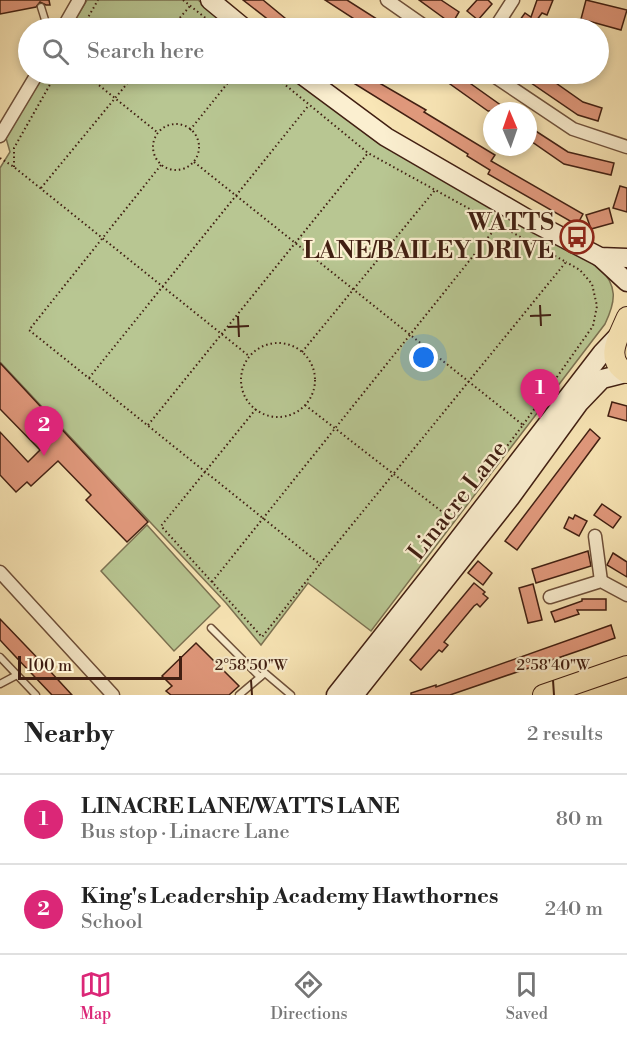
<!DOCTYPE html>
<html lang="en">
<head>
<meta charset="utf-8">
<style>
  :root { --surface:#fff; --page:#f6f6f6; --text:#222; --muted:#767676; --line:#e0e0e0; --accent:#db2777 }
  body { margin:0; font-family:"Libre Bodoni",serif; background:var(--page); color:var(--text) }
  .compass { position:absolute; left:483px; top:102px; width:54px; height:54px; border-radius:50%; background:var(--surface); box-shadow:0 3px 9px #0003; rotate:358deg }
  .scale { position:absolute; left:18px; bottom:15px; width:164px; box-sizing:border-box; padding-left:6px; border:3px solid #411f12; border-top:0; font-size:16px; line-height:21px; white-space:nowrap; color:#411f12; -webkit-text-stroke:4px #fbefd0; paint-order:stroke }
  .you { position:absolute; left:424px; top:358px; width:21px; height:21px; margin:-15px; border:4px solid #fff; border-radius:50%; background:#1a73e8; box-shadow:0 0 0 9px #1a73e833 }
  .badge { display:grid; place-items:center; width:39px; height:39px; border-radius:50%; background:var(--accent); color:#fff; font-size:20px; font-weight:700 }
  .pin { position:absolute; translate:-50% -50px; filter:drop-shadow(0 2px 3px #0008) }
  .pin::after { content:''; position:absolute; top:32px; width:21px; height:18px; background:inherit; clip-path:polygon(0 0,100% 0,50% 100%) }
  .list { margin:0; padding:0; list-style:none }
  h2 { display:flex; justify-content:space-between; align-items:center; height:78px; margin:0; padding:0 24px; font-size:26px }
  h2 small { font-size:20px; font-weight:400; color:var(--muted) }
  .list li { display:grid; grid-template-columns:39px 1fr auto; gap:18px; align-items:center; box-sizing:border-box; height:90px; padding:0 24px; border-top:2px solid var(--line) }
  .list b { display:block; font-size:22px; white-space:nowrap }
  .list p { margin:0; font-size:20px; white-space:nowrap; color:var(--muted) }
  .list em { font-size:20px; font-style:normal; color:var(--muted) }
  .icon { flex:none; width:33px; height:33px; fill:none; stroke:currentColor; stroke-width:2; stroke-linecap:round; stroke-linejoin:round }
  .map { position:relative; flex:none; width:627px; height:695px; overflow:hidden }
  .search { position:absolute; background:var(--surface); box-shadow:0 3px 9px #0003; left:18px; right:18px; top:18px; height:66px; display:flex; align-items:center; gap:15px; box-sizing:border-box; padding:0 21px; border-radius:33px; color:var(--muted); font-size:22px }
  .sheet { height:258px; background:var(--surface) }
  nav { display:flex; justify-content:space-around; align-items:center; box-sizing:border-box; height:84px; border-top:2px solid var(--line); background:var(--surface); font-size:16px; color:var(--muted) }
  nav a { display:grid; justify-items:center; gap:3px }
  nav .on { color:var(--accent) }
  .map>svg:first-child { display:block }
  .green { fill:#b8c692; stroke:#7c7252; stroke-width:1.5 }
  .building { fill:#e39a7e; stroke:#411f12; stroke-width:1.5 }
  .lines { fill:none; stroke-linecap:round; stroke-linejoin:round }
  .lane-casing { stroke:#6f513b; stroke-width:9 }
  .street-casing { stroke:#6f513b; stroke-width:15 }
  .secondary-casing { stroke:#411f12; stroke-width:21 }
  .primary-casing { stroke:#411f12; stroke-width:22 }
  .path { stroke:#411f12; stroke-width:2; stroke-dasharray:1.5 3; stroke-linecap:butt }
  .lane { stroke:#fbefd0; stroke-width:6 }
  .street { stroke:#fbefd0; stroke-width:12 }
  .secondary { stroke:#fbefd0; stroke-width:18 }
  .primary { stroke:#f9e6b6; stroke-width:20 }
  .ticks { fill:none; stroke:#411f12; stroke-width:2 }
  .labels { text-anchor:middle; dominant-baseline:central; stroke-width:4.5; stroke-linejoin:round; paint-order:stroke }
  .poi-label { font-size:24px; font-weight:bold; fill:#411f12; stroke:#fbefd0; text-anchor:end }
  .street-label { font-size:24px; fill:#411f12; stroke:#fbefd0 }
  .ticks-label { font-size:15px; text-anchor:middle; fill:#411f12; stroke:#fbefd0; stroke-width:4.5; stroke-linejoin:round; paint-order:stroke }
</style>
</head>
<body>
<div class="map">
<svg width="627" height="695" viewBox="0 0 627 695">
  <rect width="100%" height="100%" fill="#f9e6b6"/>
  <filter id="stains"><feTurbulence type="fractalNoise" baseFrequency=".00333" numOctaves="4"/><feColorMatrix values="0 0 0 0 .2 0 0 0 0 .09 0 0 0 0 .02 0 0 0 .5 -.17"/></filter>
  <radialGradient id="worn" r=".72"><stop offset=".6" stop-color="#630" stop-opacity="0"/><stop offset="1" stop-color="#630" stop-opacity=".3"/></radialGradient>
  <g class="green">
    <polygon points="87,0 198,0 232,28 70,28"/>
    <path d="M44 74H287L377 142 599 267C618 286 616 301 605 324L371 631 308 583 261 645 226 603 0 362V168L10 152 6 138Z"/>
    <polygon points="147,525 220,606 174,651 101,571"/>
  </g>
  <g class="building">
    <polygon points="0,0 49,0 50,5 46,5 40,2 36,7 0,14"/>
    <polygon points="243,0 263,0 297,28 279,28"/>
    <polygon points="325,0 347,0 391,28 368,28"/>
    <polygon points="419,0 441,0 459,12 452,24"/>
    <polygon points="477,0 488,0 492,4 478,20 467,11"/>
    <polygon points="537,0 553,0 547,15 542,13 531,28 514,28 525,13 531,17"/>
    <polygon points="586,0 627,10 621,30 581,19"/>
    <polygon points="339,74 364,74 426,110 424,112 495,155 491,161 583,214 577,225 488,174 490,170 467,156 468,154"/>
    <polygon points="436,74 457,74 509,111 488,111"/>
    <polygon points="518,74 543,74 583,102 602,108 598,121 578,115"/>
    <polygon points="528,126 568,152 614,163 611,175 564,164 528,139"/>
    <polygon points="620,186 627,188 627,212 613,208"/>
    <polygon points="609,208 613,223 591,229 586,215"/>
    <polygon points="0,363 148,522 127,542 86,500 91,495 58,461 31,486 27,482 16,492 0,475 0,432 28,462 40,450 0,409"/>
    <polygon points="612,402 627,406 627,421 608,416"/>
    <polygon points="590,429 600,438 517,550 505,541"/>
    <polygon points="602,504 621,517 613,528 594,515"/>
    <polygon points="575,515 587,521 579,536 564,528 569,517 573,519"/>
    <polygon points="588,551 591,566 536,583 532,569"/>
    <polygon points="613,553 627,562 627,577 607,565"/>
    <polygon points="478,561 492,573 483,585 468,573"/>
    <polygon points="474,583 485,592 483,594 488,598 480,607 477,604 474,606 444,642 448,645 442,652 439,650 421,670 410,660"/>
    <polygon points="533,584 542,620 528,623 519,588"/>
    <polygon points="582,599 606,599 606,610 577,610 579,614 555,622 551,612 582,601"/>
    <polygon points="0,619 48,669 72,695 52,695 14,655 0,640"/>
    <polygon points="611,625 615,638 587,648 450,695 411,695 411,693 436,685 436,687"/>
    <polygon points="196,643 239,686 229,695 171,695 166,691 172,686 162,676"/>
  </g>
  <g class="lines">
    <defs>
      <g id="lane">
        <polyline points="41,7 46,23 58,28"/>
        <polyline points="211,628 260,677"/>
        <polyline points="0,657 36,695"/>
        <polyline points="0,684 17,675"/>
        <polyline points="239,695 265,673 291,695"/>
      </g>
      <g id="street">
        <polyline points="387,0 427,28"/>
        <polyline points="63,28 79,0"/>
        <polyline points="495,28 513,0"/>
        <polyline points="491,74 573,129 627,147"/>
        <polyline points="0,136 37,74"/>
        <polyline points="595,536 601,581"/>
        <polyline points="0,572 113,695"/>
        <polyline points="550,597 601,581 627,595"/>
      </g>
      <g id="secondary">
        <polyline points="210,0 244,28"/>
        <polyline points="301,74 386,137 531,221 600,257 627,258"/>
        <polyline points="600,257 627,282"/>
        <polyline points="336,695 434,571 602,353 618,336"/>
        <polyline points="354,695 510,498 579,403 602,379 626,373"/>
      </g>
      <g id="primary">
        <path d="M627 317C619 336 603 359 627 373"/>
        <polyline points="543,695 627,666"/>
      </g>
    </defs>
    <use href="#lane" class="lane-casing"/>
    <use href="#street" class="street-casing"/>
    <use href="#secondary" class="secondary-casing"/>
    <use href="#primary" class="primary-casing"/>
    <g class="path">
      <polyline points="183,0 218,28"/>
      <polyline points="82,28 98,0"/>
      <polyline points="171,28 190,6"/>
      <polyline points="85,74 157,132"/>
      <circle cx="176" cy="147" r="23"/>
      <polyline points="190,130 235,74"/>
      <polyline points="0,158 14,167 249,356"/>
      <polyline points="194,162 523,425 461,507 443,513"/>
      <polyline points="161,165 29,330 320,564 566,262 368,153 272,74"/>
      <polyline points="14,167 14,148 56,74"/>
      <polyline points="41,188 135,74"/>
      <circle cx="278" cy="380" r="37"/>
      <polyline points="302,352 435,190"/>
      <polyline points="89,378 309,105"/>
      <polyline points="305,405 454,521"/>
      <polyline points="256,409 161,526 262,637 320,564"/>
      <polyline points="148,425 368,153"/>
      <polyline points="523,425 593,326 597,306 592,284 580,270 566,262"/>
      <polyline points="212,582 498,225"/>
    </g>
    <use href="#lane" class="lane"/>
    <use href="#street" class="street"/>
    <use href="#secondary" class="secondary"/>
    <use href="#primary" class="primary"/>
  </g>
  <path class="ticks" d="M540 305 541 326M238 316 239 337M530 316 551 315M228 327 249 326M251 680 252 695M553 680 554 695"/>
  <defs>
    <symbol id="bus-ring" viewBox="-11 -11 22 22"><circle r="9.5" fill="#fbefd0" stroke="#8f2418" stroke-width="1.5"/><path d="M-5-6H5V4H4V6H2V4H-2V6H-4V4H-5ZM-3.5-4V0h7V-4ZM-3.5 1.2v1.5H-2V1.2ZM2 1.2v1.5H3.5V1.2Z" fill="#8f2418"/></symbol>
  </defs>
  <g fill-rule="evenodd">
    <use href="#bus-ring" x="558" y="218" width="38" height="38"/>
  </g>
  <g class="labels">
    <g class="poi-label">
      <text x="554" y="223">WATTS<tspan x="554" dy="28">LANE/BAILEY DRIVE</tspan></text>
    </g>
    <g class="street-label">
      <text transform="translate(458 501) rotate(-52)">Linacre Lane</text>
    </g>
  </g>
  <g class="ticks-label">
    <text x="251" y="670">2°58'50"W</text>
    <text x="553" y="670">2°58'40"W</text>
  </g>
  <rect width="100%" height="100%" filter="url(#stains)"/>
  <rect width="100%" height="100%" fill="url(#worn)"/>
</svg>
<svg class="compass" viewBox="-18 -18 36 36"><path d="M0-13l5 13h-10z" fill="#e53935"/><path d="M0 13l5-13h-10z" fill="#767676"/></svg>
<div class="scale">100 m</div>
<div class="you"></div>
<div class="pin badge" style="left:540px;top:419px">1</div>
<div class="pin badge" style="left:44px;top:456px">2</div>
<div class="search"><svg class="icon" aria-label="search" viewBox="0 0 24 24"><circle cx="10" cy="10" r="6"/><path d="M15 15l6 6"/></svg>Search here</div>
</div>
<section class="sheet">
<h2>Nearby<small>2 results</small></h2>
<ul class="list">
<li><span class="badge">1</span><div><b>LINACRE LANE/WATTS LANE</b><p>Bus stop · Linacre Lane</p></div><em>80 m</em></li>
<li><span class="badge">2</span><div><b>King's Leadership Academy Hawthornes</b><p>School</p></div><em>240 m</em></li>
</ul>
</section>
<nav>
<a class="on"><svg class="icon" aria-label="map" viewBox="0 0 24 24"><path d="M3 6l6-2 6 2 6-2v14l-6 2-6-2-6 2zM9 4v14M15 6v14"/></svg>Map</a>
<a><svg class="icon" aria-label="directions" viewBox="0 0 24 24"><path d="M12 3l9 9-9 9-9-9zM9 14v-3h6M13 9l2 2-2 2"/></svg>Directions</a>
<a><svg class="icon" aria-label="saved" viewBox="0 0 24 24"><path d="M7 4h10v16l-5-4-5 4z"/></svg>Saved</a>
</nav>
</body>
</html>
